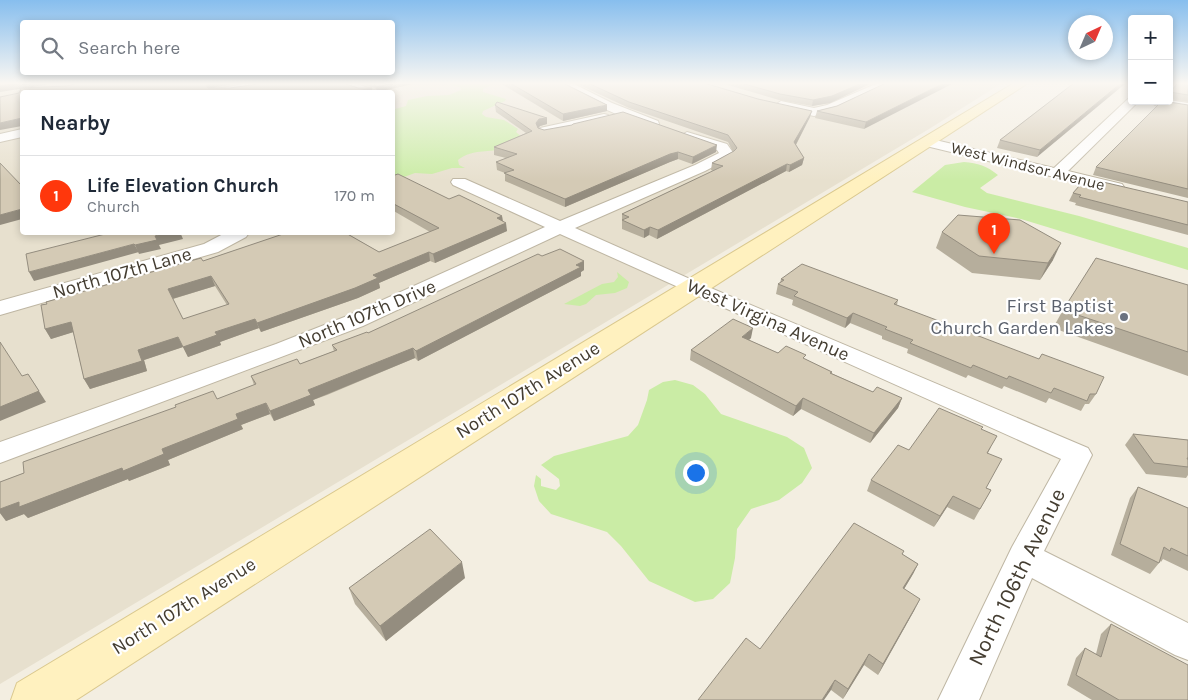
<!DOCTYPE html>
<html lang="en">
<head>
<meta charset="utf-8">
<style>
  :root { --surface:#fff; --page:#f2f2f3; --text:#1f2937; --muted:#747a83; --line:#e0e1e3; --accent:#ff370c }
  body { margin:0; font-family:Karla,sans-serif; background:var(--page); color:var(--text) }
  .controls { position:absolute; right:15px; top:15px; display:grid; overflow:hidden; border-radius:5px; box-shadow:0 2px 8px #0003 }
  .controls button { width:45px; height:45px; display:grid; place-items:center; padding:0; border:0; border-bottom:1px solid var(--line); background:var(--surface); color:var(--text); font:25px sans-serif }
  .compass { position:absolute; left:1068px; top:15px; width:45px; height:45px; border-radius:50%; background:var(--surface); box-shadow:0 2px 8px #0003; rotate:44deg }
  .you { position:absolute; left:695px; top:472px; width:18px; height:18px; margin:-12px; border:4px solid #fff; border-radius:50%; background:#1a73e8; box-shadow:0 0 0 8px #1a73e833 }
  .badge { display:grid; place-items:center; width:32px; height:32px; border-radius:50%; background:var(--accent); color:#fff; font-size:16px; font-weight:700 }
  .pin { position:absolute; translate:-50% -41px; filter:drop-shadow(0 1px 2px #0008) }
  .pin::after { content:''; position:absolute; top:26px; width:18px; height:15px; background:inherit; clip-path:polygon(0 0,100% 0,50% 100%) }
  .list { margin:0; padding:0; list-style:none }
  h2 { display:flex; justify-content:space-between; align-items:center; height:65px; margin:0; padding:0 20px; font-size:21px }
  h2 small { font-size:16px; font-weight:400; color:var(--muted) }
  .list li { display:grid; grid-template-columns:32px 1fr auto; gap:15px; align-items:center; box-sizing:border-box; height:80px; padding:0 20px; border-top:1px solid var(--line) }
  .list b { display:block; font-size:19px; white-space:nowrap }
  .list p { margin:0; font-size:16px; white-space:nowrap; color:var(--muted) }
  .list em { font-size:16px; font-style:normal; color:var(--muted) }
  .icon { flex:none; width:28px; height:28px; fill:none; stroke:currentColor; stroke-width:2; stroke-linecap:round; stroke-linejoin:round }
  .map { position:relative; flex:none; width:1188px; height:700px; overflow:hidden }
  .search { position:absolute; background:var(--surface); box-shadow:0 2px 8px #0003; left:20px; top:20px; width:375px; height:55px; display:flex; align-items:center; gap:12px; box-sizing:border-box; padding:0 18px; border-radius:5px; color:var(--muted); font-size:19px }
  .panel { position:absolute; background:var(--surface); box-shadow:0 2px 8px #0003; left:20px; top:90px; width:375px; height:145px; border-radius:5px }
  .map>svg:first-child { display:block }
  .residential { fill:#e7e0ce; fill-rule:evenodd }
  .green { fill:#caeca5 }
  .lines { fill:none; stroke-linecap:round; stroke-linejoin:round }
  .street-casing { stroke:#beb6a3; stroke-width:2 }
  .secondary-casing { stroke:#dac88e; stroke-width:2 }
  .street { fill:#fff; fill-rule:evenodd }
  .secondary { fill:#fff1bf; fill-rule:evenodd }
  .wall { fill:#b6ae9c; fill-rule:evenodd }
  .shaded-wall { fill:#948d7f }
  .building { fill:#d4cab5; stroke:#948d7f; fill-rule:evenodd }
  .worship-dot { fill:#6b7280; stroke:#fff; stroke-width:2 }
  .labels { text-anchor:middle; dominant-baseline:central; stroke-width:4.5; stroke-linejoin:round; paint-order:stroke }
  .far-street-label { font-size:16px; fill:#443d31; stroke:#fff }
  .street-label { font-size:19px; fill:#443d31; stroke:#fff }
  .worship-label { font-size:19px; fill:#5b616d; stroke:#fff; text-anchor:end }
  .near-street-label { font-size:22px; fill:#443d31; stroke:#fff }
</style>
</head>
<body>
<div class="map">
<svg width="1188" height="700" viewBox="0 0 1188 700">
  <rect width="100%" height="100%" fill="#f3eee1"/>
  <path class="residential" d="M0 83H1002L929 129 0 684ZM22 92H392V232H22Z"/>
  <g class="green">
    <path d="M440 83H491L492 85 483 89V92L506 99 505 101 483 111 482 114 486 117 504 120 518 129 516 132 524 139C517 142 508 148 499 150 483 152 471 150 458 160L459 165 465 168H452L432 174 415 173 393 181 392 113 395 109 406 106 408 100 427 96 449 95 461 90 460 87Z"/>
    <path d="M964 162C978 163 987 166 998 175L980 188 987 193 1079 216 1188 248V270L1021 219 965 207 912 192 945 165Z"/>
    <polygon points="617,272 629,282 627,288 615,293 596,295 586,304 580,306 564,304 602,284 614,282 618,277"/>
    <polygon points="675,380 693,385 705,394 721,414 787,437 804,448 812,468 802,483 779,500 751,509 737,529 735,558 730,583 713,599 695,602 649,581 621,546 607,532 551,514 539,501 534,486 536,475 541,479 541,486 556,490 560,486 559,479 541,465 554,456 628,436 638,425 647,400 649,390 663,382"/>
  </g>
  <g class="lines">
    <defs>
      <g id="street">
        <path d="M249 83H271C261 92 223 94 210 92L216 89Z"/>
        <polygon points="338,83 354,83 374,90 376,92 360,92 340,85"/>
        <path d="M558 83H572L612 103 658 121 659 124 658 127C645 130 568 93 558 83Z"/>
        <polygon points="878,83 892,83 835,111 814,116 777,108 775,105 781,101 814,108 827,105"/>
        <polygon points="1129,98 1132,98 1132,101 1139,101 1068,171 1122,184 1124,187 1122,190 1116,192 922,145 920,142 927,138 1054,168"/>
        <polygon points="1169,100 1188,103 1188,111 1155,105 1149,101"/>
        <polygon points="604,114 608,115 610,118 608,121 545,135 538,131 540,128"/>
        <polygon points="22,129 22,137 0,142 0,134"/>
        <polygon points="687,132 727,144 734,154 732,157 705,171 575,228 699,283 1088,448 1092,455 1044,551 1188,623 1188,660 1175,655 1032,578 979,700 938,700 1012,547 1061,459 560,234 363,326 0,463 0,442 276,344 347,316 545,227 453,185 451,182 453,179 465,179 560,221 695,165 719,153 717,150 682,139 680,136"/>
        <polygon points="227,232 249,233 246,237 218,252 0,315 0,301 204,244"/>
      </g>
      <polygon id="secondary" points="1014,83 1028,83 76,700 11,700 17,683"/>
    </defs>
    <use href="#street" class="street-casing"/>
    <use href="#secondary" class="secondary-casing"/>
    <use href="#street" class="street"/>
    <use href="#secondary" class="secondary"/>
  </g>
  <g class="wall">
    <polygon points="359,83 417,83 377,92 375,88"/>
    <polygon points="500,83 563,83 607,111 563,121"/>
    <polygon points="575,83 704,83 810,117 796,145 804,158 802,165 789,172 786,171 657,239 649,235 644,238 622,229 622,214 713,171 711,170 712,163 733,152 728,142 629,108"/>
    <polygon points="715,83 876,83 870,84 830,103 812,106 779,100 721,83"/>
    <polygon points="886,83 864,129 815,118 817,111 837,106"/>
    <polygon points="1074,83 1037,157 997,148 1000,140"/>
    <polygon points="1188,83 1188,102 1169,99 1169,94 1170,92"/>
    <polygon points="495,105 547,124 540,126 538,128 544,130 716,152 692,164 678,159 670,162 565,207 505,181 505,173 497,170 496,162 506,158 494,155 494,147 526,133 496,112"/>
    <polygon points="1188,105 1188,198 1093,175 1096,167"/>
    <path d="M392 176 449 199 502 216 503 221 507 231 435 263 430 261 379 283 380 288 358 298 261 332 259 328 220 342 221 345 188 357 183 347 144 360 147 371 90 389 84 379 73 332 51 339 45 329 203 261 284 234 283 232H344L379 252 430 232 392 210ZM215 286 227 305 183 319 173 299Z"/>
    <polygon points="1073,193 1188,202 1188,235 1075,205 1076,203 1069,201"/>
    <polygon points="27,232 90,232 90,233 28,235"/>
    <polygon points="942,232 1053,260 1040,280 972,273 936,248"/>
    <polygon points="542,256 584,261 584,270 581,272 581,276 418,361 415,358 327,395 313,400 315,405 274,421 270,414 241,425 243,429 168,460 170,465 129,481 128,479 28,518 24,514 6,521 0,513 0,482 254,385 251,376 300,364 334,351 332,345 368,333"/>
    <polygon points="781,279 898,300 897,305 1096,394 1089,404 1085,404 1081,411 1049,398 1046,403 1004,386 1002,389 968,375 966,378 907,353 908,349 882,339 882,336 850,323 845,328 792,305 793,300 776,294 778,284 780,283"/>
    <polygon points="1188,285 1188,376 1053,328 1063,310"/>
    <polygon points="751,338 749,340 778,353 805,359 832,372 831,373 873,392 902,398 898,408 870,443 801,409 793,416 690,360 691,350"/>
    <polygon points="982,429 991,447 988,453 986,488 991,490 974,520 947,507 934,527 867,491 871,480 909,450"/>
    <polygon points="1133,434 1188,440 1188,475 1186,478 1146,474 1125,445"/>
    <polygon points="1138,487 1188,508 1188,571 1163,559 1161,562 1160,561 1159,563 1150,574 1111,555 1130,498"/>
    <polygon points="904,551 902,554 918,564 913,574 904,589 915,609 878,675 864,665 843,699 831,690 760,649"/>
    <polygon points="465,578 386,641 355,604 349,588"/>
    <polygon points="1111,624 1188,700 1092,700 1067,685 1076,658 1085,648 1096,654 1101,634"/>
  </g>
  <g class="shaded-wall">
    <polygon points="18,83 58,83 0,92 0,86"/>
    <polygon points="211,83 241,83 216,87 208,92 206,85"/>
    <polygon points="394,83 417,83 377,92 376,87"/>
    <polygon points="862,83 876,83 870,84 830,103 812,106 813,100"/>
    <polygon points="944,83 954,83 864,129 866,122"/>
    <polygon points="1121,83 1126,83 1037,157 1040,150"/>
    <polygon points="372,88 373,92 352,92"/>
    <polygon points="607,105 607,111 563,121 563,114"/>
    <polygon points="812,111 810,117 793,150 794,142"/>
    <polygon points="22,118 22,126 0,130 0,123"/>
    <polygon points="547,118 547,124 540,126 536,130 536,123 539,119"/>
    <polygon points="717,145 716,152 692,164 693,157"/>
    <polygon points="678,152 678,159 670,162 565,207 565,199 670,154"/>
    <polygon points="804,158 802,165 789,172 790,165"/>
    <polygon points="787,164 786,171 657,239 658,230"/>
    <polygon points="22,209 22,219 0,225 0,215"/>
    <polygon points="502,216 503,224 506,223 507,231 435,263 433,254 497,218"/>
    <polygon points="650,227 649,235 644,238 644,230"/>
    <polygon points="169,232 180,232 183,239 159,245 161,249 139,254 135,245 155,236"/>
    <polygon points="1061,243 1053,260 1040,280 1048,263"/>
    <polygon points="134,244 139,252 34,281 29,272"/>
    <polygon points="429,252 430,261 379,283 380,288 358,298 261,332 257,323 373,275"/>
    <polygon points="584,261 584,270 581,272 581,276 418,361 416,351"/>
    <polygon points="211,276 215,286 172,299 168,289"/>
    <polygon points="853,313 850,323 845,328 847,318"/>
    <polygon points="255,319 259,328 220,342 221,345 188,357 183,347 215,332"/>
    <polygon points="71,322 77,331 51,339 45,329"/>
    <polygon points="753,328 751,338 741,347 742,337"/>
    <polygon points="178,337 183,347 144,360 147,371 90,389 84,379 138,350"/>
    <polygon points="413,348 415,358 313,400 315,405 274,421 270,411 308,390"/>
    <polygon points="28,374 46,402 0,421 0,407"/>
    <polygon points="803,398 801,409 793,416 796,406"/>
    <polygon points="902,398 898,408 870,443 874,433"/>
    <polygon points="266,403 270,414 241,425 243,429 168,460 170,465 129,481 128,479 28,518 24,514 6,521 0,513 0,509 162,449 236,414"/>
    <polygon points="953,496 947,507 934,527 940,516"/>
    <polygon points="462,562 465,578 386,641 380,626"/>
    <polygon points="918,564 913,574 898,599 903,588"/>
    <polygon points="920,599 915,609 878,675 883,664"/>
    <polygon points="869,654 864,665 843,699 848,689"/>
    <polygon points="835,680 831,690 824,700 822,700"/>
  </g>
  <g class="building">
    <polygon points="0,83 18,83 0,86"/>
    <polygon points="80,83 211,83 206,85 208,88 230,88 258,84 262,83 343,83 358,88 372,88 352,92 22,92 22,118 0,123 0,97 19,93 21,88 66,86"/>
    <polygon points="374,83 394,83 376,87"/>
    <polygon points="510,83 563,83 607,105 563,114"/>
    <polygon points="588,83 704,83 758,99 812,111 794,142 804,158 790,165 787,164 658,230 650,227 644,230 622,220 629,217 622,214 723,166 712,163 734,151 737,148 728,135 629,102"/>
    <polygon points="741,83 862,83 832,96 813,100 780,94"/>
    <polygon points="886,83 944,83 866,122 817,111 837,106"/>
    <polygon points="1074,83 1121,83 1040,150 1000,140"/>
    <polygon points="1178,83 1188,83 1188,95 1170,92"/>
    <polygon points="1163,101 1188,105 1188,189 1096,167 1160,103"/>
    <polygon points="497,102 547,118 539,119 536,123 538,128 544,130 572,125 573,124 623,112 717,145 693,157 678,152 670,154 565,199 504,173 514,170 496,162 517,154 494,147 532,131 495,105"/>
    <polygon points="0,163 22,186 22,209 0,215"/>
    <path d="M398 174 449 199 459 195 502 216 497 218 506 223 433 254 429 252 373 275 378 278 355 288 257 323 255 319 215 332 217 335 183 347 178 337 138 350 142 361 84 379 71 322 45 329 41 305 47 304 46 302 201 258 203 261 286 233 284 232H344L379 252 439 228 392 203V176ZM211 276 229 304 183 319 168 289Z"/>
    <polygon points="1086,178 1188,202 1188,225 1079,197 1081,195 1073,193"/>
    <polygon points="958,215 1020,220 1061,243 1048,263 979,256 942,232"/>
    <polygon points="113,232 169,232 155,236 157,240 135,245 134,244 29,272 26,254"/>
    <polygon points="560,249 584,261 576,265 581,267 416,351 413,348 308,390 311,395 270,411 266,403 236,414 238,419 162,449 164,454 123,471 122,468 19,507 19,502 0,509 0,482 24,473 23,462 176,407 175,405 213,391 217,399 256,384 251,376 297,359 300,364 337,350 332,345 367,332 368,333 538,254 542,256"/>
    <polygon points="1096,258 1188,285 1188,352 1063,310"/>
    <polygon points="802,264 898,300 894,304 955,327 1039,359 1042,354 1104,377 1096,394 1090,394 1087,401 1054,388 1051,393 1009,376 1007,379 973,365 971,368 910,343 913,340 885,329 887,327 853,313 847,318 794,296 798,292 778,284 784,280 781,279"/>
    <polygon points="733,319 753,328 742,337 778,353 786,346 806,355 803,358 832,372 830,373 873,392 877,387 902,398 874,433 803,398 796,406 691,350"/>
    <polygon points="0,342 22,376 28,374 39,391 0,407"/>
    <polygon points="939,408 983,427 981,429 997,436 987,453 1002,459 986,488 991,490 980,509 953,496 940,516 871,480 898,445 909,450"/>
    <polygon points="1133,434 1188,440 1188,458 1187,458 1188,460 1188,467 1154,463"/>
    <polygon points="1138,487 1188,508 1188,556 1171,548 1170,551 1164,547 1159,563 1120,544"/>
    <polygon points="854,523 904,551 902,554 918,564 903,588 920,599 883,664 869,654 848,689 835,680 822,700 698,700 746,638 760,649"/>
    <polygon points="430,529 462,562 380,626 349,588"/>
    <polygon points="1111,624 1188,665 1188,700 1119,700 1076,675 1085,648 1101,657"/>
  </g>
  <linearGradient id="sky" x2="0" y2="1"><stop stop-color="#87beee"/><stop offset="0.46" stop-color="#faf7f2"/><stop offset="1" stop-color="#faf7f2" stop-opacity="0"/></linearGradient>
  <rect width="1188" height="181" fill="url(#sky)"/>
  <circle class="worship-dot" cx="1124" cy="317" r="5"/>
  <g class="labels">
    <g class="far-street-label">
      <text transform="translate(1028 166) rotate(14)">West Windsor Avenue</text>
    </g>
    <g class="street-label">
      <text transform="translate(122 273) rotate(-16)">North 107th Lane</text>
      <text transform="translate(367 314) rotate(-23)">North 107th Drive</text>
      <text transform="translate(768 320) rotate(24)">West Virgina Avenue</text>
      <text transform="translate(528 390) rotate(-32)">North 107th Avenue</text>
      <text transform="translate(184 606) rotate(-32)">North 107th Avenue</text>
    </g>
    <g class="worship-label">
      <text x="1114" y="306">First Baptist<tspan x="1114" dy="22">Church Garden Lakes</tspan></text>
    </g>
    <g class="near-street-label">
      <text transform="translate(1017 577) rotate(-64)">North 106th Avenue</text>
    </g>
  </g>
</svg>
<div class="controls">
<button>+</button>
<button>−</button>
</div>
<svg class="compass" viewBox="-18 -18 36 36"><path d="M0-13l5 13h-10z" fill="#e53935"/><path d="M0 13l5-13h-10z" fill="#747a83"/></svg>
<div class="you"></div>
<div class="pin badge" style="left:994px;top:254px">1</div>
<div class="search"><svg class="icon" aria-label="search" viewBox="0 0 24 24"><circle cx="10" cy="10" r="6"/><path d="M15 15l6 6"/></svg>Search here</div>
<section class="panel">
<h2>Nearby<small></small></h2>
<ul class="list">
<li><span class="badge">1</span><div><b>Life Elevation Church</b><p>Church</p></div><em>170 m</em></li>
</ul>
</section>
</div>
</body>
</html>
